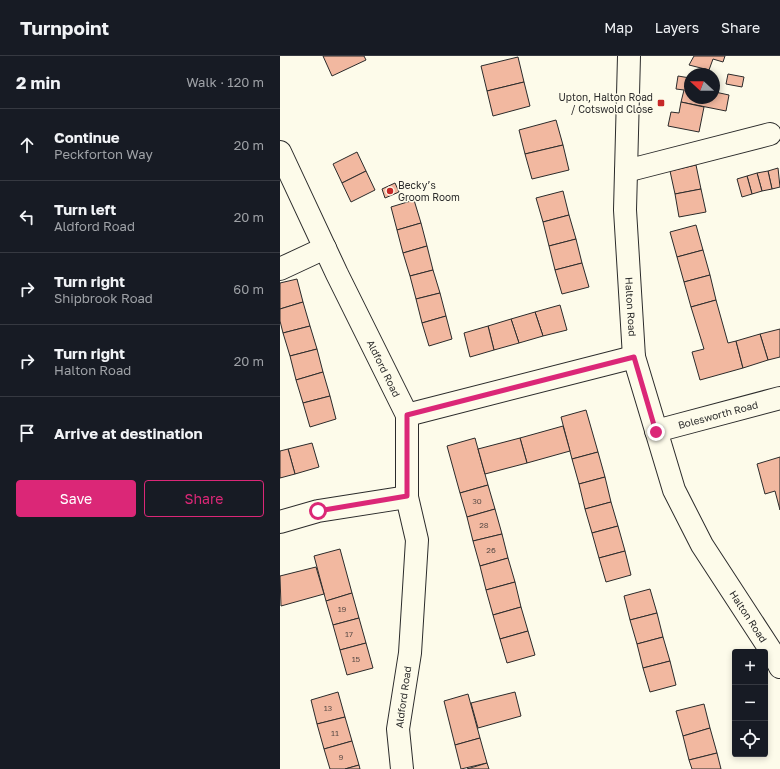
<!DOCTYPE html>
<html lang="en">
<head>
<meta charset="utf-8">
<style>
  :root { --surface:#171b24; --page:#20242c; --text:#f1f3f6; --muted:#9ea1a6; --line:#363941; --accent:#db2777 }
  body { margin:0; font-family:"Golos Text",sans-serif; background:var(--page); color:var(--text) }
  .controls { position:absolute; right:12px; bottom:12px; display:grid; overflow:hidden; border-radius:4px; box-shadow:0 2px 6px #0003 }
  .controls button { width:36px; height:36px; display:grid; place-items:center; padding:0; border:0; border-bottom:1px solid var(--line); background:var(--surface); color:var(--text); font:20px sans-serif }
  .compass { position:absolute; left:404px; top:12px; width:36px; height:36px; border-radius:50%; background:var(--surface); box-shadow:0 2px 6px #0003; rotate:291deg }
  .stop { position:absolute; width:12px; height:12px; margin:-9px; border:3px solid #db2777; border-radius:50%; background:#fff }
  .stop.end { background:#db2777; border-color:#fff; box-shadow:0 1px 4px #0008 }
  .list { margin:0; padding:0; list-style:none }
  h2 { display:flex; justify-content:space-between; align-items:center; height:52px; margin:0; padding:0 16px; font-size:17px }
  h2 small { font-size:13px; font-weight:400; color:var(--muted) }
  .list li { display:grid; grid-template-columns:26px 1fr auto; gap:12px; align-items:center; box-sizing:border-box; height:72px; padding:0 16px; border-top:1px solid var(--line) }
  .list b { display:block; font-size:15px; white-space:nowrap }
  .list p { margin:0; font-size:13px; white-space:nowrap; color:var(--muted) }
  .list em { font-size:13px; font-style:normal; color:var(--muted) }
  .actions { display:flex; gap:8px; padding:12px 16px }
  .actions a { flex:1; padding:9px 0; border:1px solid var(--accent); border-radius:4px; text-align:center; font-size:14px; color:var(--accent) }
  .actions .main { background:var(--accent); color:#fff }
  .icon { flex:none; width:22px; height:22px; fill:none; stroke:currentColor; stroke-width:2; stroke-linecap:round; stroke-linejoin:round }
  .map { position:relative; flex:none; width:500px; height:713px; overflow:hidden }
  header { display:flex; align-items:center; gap:24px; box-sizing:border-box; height:56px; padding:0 20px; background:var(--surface); border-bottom:1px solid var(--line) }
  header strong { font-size:19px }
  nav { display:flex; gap:22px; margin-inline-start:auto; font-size:14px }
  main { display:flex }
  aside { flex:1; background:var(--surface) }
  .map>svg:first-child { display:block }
  .building { fill:#f2b8a0; stroke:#2b2b2b }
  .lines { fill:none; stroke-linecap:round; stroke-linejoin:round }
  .minor-casing { stroke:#2b2b2b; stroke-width:24 }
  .minor { stroke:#fdfbea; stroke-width:22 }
  .route { stroke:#db2777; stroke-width:5 }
  .poi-dot { fill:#c62828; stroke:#fdfbea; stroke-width:1.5 }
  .labels { text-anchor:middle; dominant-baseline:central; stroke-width:3; stroke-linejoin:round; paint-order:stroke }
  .number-label { font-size:8px; fill:#5d4e48 }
  .poi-label { font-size:10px; fill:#2b2b2b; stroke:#fdfbea; text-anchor:end }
  .street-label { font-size:10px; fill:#2b2b2b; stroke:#fdfbea }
</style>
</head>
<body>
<header>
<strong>Turnpoint</strong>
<nav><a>Map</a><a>Layers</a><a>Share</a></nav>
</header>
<main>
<aside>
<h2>2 min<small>Walk · 120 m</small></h2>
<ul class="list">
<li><svg class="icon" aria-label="ahead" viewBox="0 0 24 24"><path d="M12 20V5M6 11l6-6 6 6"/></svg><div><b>Continue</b><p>Peckforton Way</p></div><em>20 m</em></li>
<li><svg class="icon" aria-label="left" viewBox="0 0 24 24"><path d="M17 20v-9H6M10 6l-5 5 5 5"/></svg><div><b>Turn left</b><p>Aldford Road</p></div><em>20 m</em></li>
<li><svg class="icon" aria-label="right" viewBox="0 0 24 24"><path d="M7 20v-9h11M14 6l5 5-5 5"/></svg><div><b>Turn right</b><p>Shipbrook Road</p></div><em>60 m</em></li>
<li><svg class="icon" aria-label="right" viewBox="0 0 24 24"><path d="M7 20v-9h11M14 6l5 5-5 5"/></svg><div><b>Turn right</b><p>Halton Road</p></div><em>20 m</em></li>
<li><svg class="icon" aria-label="arrive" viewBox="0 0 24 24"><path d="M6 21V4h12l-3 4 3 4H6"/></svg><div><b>Arrive at destination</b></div></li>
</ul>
<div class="actions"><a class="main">Save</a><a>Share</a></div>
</aside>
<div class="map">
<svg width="500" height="713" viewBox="0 0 500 713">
  <rect width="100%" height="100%" fill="#fdfbea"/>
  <g class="building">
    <polygon points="43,0 84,0 86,4 52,20"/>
    <polygon points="414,0 445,0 443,6 433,3 429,14 409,9"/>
    <polygon points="238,1 244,26 207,35 201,10"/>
    <polygon points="448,18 464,21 462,31 446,28"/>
    <polygon points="398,20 410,22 410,42 434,42 434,27 436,28 435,36 449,39 446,55 401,46 404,34 396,33"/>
    <polygon points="244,26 250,50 213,60 207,35"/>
    <polygon points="401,46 424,51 419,76 388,70 391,56 399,57"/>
    <polygon points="276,64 283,89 245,98 239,74"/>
    <polygon points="283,89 289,114 252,123 245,98"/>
    <polygon points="77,96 86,115 62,127 53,108"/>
    <polygon points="416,109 421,133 395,138 390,115"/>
    <polygon points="498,112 500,131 492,133 488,115"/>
    <polygon points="86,115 95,134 71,146 62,127"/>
    <polygon points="488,115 492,133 482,135 477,117"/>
    <polygon points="477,117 482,135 472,138 467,120"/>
    <polygon points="467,120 472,138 462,141 457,123"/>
    <polygon points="115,127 119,136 105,142 102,133"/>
    <polygon points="421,133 426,156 399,161 395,138"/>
    <polygon points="283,135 289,159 263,166 256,142"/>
    <polygon points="134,144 141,167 117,174 111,151"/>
    <polygon points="289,159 296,183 269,190 263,166"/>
    <polygon points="141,167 147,190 123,197 117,174"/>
    <polygon points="416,169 423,194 397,201 390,176"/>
    <polygon points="296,183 302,207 275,214 269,190"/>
    <polygon points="147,190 153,214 130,220 123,197"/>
    <polygon points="423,194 430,219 404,226 397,201"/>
    <polygon points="302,207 309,231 282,238 275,214"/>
    <polygon points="153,214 160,237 136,243 130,220"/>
    <polygon points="430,219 436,244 411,251 404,226"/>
    <polygon points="17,223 23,246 0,253 0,227"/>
    <polygon points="160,237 166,260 142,267 136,243"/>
    <polygon points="436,244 448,287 456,285 463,312 420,324 412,296 424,293 411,251"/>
    <polygon points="23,246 30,270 3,277 0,265 0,253"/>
    <polygon points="280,249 287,274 263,280 255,256"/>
    <polygon points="255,256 263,280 239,287 231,263"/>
    <polygon points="166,260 172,283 149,290 142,267"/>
    <polygon points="231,263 239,287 214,294 208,270"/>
    <polygon points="30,270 37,293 10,300 3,277"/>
    <polygon points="208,270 214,294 190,301 184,277"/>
    <polygon points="500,273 500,301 488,304 480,278"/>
    <polygon points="480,278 488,304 463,312 456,285"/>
    <polygon points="37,293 43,316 16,324 10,300"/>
    <polygon points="43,316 50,340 23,347 16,324"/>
    <polygon points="50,340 56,363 30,371 23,347"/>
    <polygon points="306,354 318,396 292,403 281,361"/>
    <polygon points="283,370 290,395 247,407 240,382"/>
    <polygon points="195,382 208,429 180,437 167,390"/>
    <polygon points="240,382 247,407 205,418 198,393"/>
    <polygon points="32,387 39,411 15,418 8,393"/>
    <polygon points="8,393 15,418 0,422 0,395"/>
    <polygon points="318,396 325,421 299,428 292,403"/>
    <polygon points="500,401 500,454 495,435 485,438 477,408"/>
    <polygon points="325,421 331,446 305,453 299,428"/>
    <polygon points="208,429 215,453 187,461 180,437"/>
    <polygon points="331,446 338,470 312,477 305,453"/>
    <polygon points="215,453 222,478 193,485 187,461"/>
    <polygon points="338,470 345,495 319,502 312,477"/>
    <polygon points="222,478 228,502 200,510 193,485"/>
    <polygon points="60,493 72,537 46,545 34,500"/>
    <polygon points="345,495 351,519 326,526 319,502"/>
    <polygon points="228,502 235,526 206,534 200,510"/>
    <polygon points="36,511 44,538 1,550 0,520"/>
    <polygon points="235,526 241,551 213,559 206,534"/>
    <polygon points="370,533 377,557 350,564 344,540"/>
    <polygon points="72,537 79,562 53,569 46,545"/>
    <polygon points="241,551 248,575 220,583 213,559"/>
    <polygon points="377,557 383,581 357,588 350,564"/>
    <polygon points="79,562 86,587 60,594 53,569"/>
    <polygon points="248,575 255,599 227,607 220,583"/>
    <polygon points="383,581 390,605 363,612 357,588"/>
    <polygon points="86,587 93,612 67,619 60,594"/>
    <polygon points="390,605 396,629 370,636 363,612"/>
    <polygon points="58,636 65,661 37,668 31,644"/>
    <polygon points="235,636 241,660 198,672 191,647"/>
    <polygon points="188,638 200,682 175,689 164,645"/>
    <polygon points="424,648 430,672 403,680 396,655"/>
    <polygon points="65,661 72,685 44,693 37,668"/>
    <polygon points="430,672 437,697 409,704 403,680"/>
    <polygon points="200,682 207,707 181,713 175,689"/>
    <polygon points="72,685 79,709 65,713 50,713 44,693"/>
    <polygon points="437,697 441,713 412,713 409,704"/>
    <polygon points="207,707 209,713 187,713"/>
    <polygon points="79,709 80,713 65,713"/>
  </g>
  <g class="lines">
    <defs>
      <g id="minor">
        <path id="s1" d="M349 0 345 154 354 301 394 434 422 489 495 601 500 611"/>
        <path id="s2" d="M0 96 57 218 127 359V441L137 484 130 597 118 673 122 713"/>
        <polyline points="346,115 490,78"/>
        <polyline points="0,213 45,192"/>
        <polyline points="127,359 354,301"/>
        <path id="s3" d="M376 375 500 342"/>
        <polyline points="0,466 38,455 127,441"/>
      </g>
    </defs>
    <use href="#minor" class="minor-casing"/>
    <use href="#minor" class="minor"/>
  </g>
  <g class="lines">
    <polyline class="route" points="38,455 127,440 127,359 354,301 376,376"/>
  </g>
  <g class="poi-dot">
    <rect x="377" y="43" width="8" height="8" rx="2"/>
    <circle cx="110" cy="135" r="4"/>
  </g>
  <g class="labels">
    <g class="number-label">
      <text x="197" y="445">30</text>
      <text x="204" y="469">28</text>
      <text x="211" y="494">26</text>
      <text x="62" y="553">19</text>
      <text x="69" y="578">17</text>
      <text x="76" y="603">15</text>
      <text x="48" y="652">13</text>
      <text x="55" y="677">11</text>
      <text x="61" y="701">9</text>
    </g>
    <g class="poi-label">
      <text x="373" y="41">Upton, Halton Road<tspan x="373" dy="12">/ Cotswold Close</tspan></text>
      <text x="118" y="129" text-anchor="start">Becky’s<tspan x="118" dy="12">Groom Room</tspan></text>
    </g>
    <g class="street-label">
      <text stroke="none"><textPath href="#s1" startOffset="251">Halton Road</textPath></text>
      <text stroke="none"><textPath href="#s2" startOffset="240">Aldford Road</textPath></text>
      <text stroke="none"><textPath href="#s3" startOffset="64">Bolesworth Road</textPath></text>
      <text stroke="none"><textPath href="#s1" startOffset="587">Halton Road</textPath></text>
      <text transform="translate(123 641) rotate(-82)">Aldford Road</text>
    </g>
  </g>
</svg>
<div class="controls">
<button>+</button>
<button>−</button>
<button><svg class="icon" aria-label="locate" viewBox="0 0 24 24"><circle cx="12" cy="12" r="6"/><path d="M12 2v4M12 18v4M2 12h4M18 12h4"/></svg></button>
</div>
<svg class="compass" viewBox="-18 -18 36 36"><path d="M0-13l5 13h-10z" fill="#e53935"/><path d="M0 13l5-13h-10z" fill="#9ea1a6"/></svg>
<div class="stop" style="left:38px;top:455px"></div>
<div class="stop end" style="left:376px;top:376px"></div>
</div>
</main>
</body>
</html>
